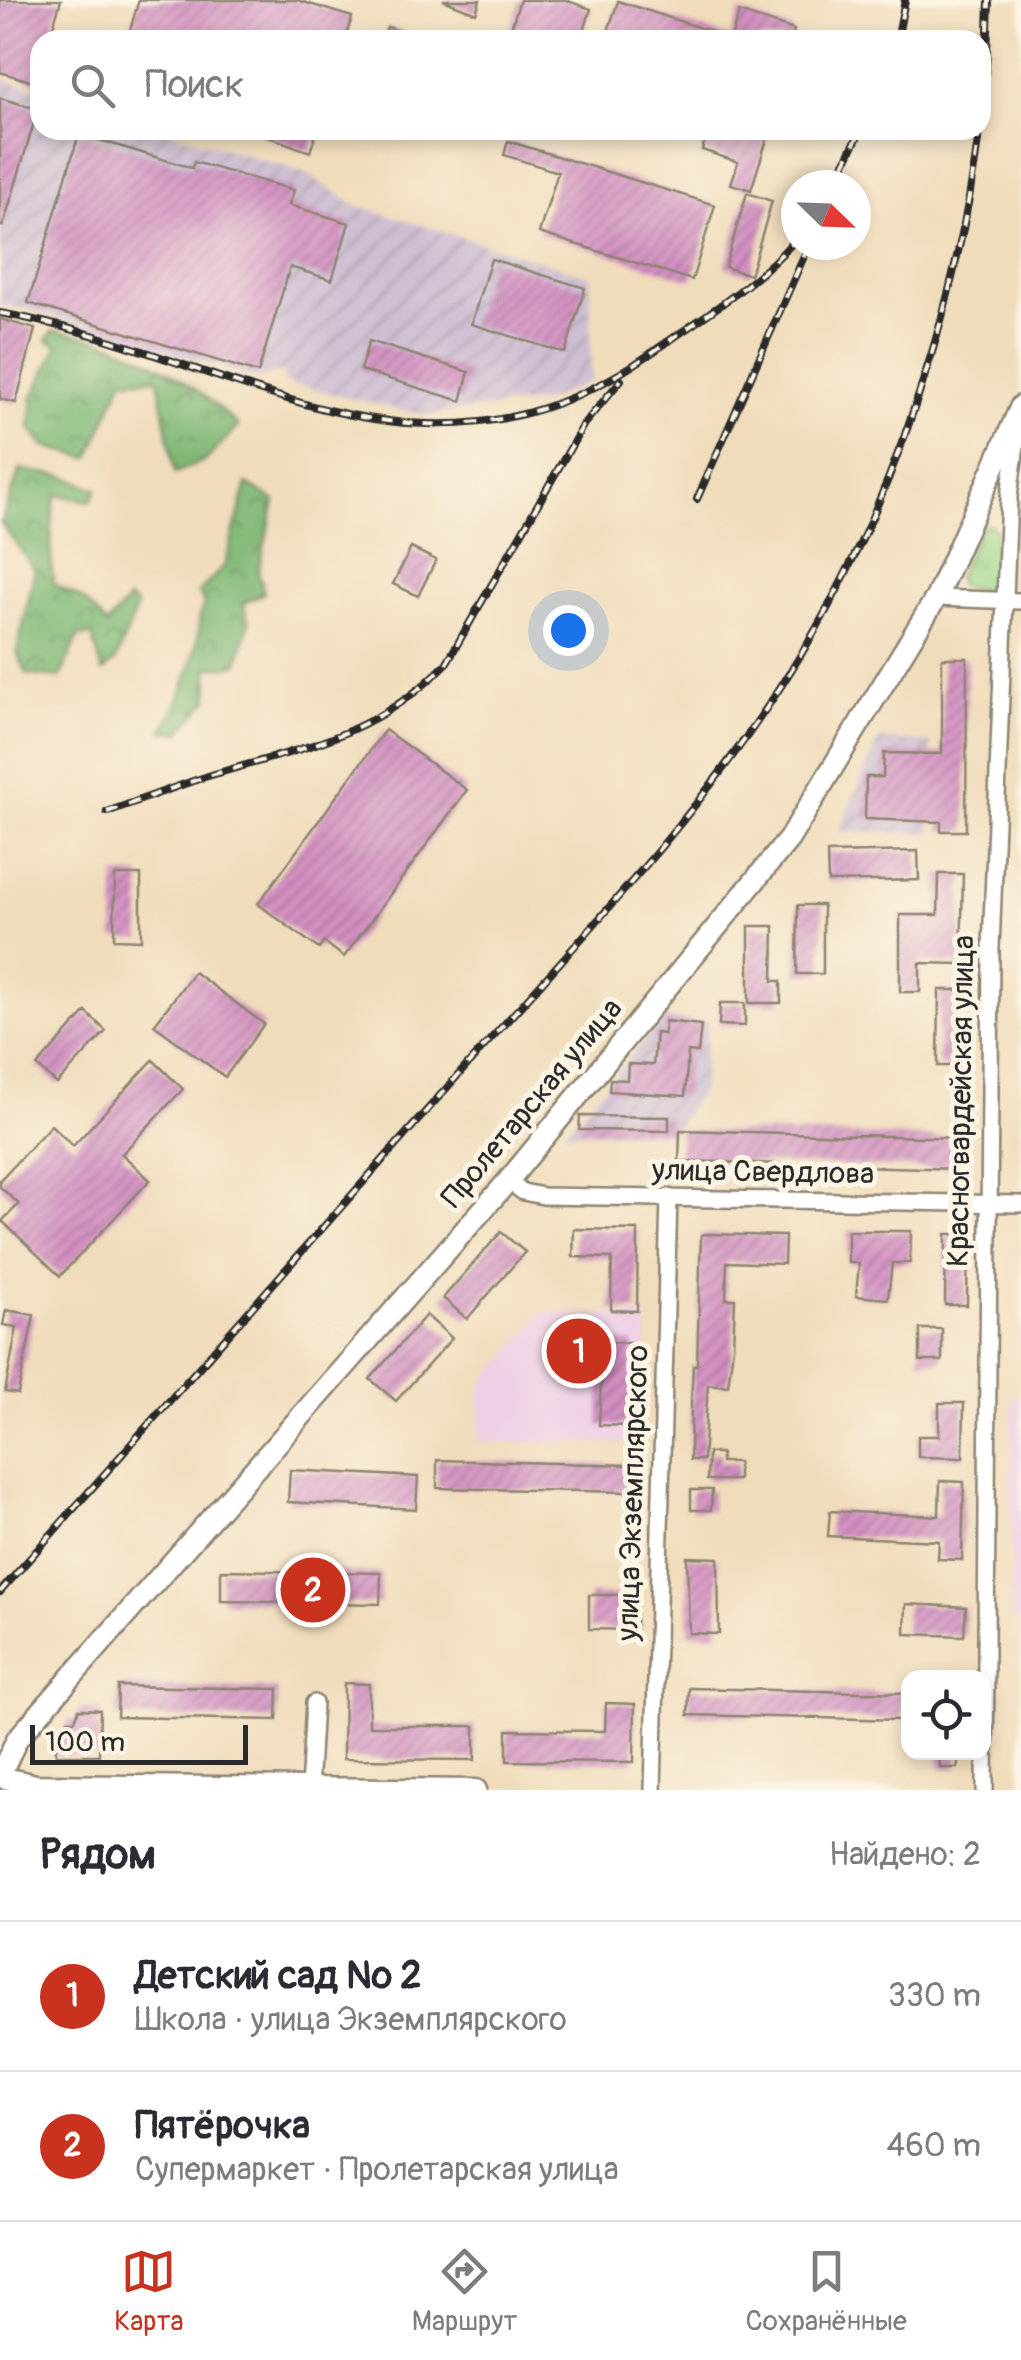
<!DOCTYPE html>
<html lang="ru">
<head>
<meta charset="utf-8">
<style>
  :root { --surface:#fff; --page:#f7f7f7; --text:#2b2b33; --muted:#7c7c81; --line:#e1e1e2; --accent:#c8321e }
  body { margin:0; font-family:Pangolin,sans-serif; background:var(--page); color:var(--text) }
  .controls { position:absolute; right:30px; bottom:30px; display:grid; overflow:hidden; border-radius:20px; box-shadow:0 5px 15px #0003 }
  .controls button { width:90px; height:90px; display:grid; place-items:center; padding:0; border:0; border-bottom:2px solid var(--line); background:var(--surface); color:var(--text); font:50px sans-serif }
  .compass { position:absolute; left:781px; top:170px; width:90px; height:90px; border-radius:50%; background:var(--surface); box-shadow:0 5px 15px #0003; rotate:113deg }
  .scale { position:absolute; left:30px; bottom:25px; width:218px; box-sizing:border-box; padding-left:10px; border:5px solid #2b2b2b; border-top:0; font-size:28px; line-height:35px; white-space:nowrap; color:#2b2b2b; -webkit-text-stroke:8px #fcf5e5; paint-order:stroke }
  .you { position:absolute; left:568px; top:630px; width:35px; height:35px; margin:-25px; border:8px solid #fff; border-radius:50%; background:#1a73e8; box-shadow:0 0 0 15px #1a73e833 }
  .badge { display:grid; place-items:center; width:65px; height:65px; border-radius:50%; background:var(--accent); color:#fff; font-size:32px; font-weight:700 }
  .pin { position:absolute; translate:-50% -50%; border:5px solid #fff; box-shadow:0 2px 10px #0006 }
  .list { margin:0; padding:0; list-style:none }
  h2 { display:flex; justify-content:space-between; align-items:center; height:130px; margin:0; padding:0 40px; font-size:42px }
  h2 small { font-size:32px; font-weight:400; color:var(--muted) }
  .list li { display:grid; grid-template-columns:65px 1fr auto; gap:30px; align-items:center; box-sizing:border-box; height:150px; padding:0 40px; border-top:2px solid var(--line) }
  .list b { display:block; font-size:38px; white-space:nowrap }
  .list p { margin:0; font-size:32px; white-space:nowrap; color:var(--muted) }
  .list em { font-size:32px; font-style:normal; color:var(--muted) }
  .icon { flex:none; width:55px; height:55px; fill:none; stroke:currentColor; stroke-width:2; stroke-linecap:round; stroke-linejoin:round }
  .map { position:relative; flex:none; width:1021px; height:1790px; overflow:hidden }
  .search { position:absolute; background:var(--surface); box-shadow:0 5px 15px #0003; left:30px; right:30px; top:30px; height:110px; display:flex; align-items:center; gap:25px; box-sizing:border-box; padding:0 35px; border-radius:30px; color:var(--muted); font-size:38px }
  .sheet { height:430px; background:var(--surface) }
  nav { display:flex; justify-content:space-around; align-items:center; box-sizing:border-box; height:140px; border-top:2px solid var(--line); background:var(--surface); font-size:28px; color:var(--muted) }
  nav a { display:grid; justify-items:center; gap:5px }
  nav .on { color:var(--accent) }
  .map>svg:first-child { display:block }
  .built { fill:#efd0e6 }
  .industrial { fill:url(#industrial-furrows) }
  .grass { fill:url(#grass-tufts); stroke:#66815a; stroke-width:2.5 }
  .forest { fill:url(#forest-crowns); stroke:#567250; stroke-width:2.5 }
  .building { fill:url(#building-hatch) }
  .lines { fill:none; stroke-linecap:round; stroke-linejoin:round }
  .minor-casing { stroke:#8e8473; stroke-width:20 }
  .tertiary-casing { stroke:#8e8473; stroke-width:25 }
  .minor { stroke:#fff; stroke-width:15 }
  .tertiary { stroke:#fff; stroke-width:20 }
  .rail-casing { stroke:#2b2b2b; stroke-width:8 }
  .rail { stroke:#fcf5e5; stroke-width:4; stroke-dasharray:11; stroke-linecap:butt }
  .labels { text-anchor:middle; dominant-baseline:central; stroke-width:10; stroke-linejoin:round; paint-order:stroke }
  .street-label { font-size:30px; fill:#2b2b2b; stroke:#fcf5e5 }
</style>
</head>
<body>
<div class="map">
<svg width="1021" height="1790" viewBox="0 0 1021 1790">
  <defs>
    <pattern id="industrial-furrows" width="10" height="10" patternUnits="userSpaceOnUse" patternTransform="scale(2.5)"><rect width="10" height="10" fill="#cdbed2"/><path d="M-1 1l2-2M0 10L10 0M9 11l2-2" fill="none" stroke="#b0a3b4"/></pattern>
    <pattern id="grass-tufts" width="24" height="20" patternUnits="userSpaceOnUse" patternTransform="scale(2.5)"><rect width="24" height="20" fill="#a1d789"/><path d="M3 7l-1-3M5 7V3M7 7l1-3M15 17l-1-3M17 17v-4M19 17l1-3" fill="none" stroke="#8bb976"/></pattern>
    <pattern id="forest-crowns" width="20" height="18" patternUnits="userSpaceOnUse" patternTransform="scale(2.5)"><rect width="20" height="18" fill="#80b875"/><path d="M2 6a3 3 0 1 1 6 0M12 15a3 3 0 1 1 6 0" fill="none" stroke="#699660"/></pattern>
    <pattern id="building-hatch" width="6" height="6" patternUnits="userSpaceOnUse" patternTransform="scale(2.5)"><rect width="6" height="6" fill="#d390c1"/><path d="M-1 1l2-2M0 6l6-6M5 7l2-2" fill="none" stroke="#ab769d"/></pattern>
  </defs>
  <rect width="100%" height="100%" fill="#fcf5e5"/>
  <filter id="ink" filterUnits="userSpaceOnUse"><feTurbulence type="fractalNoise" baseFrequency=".01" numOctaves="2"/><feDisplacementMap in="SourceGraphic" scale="20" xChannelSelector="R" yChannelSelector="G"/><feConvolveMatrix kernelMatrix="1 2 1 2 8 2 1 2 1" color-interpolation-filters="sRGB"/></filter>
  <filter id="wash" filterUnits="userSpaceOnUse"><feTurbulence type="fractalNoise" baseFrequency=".0048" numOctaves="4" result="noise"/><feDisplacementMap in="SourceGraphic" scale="40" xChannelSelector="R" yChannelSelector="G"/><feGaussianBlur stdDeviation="2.25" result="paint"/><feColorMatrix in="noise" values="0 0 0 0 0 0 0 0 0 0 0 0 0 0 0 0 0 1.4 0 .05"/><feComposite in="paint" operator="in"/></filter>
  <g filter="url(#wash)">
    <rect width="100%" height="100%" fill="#f0dcbb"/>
    <g class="built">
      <polygon points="543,1312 647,1316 644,1443 478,1442 481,1386"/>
      <polygon points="1012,1397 1021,1397 1021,1620 1011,1620"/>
    </g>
    <g class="industrial">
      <polygon points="0,78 40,91 40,130 165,130 307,174 355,205 590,276 591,381 543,402 422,415 284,382 283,371 256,378 23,308 0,305"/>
      <polygon points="1016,500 1021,500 1021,584 1013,584"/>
      <polygon points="879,739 931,743 931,833 839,831"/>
      <polygon points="664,1019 708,1022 702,1089 671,1133 564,1132"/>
    </g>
    <polygon class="grass" points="990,525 996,530 995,581 989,592 961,587 957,578 981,525"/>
    <g class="forest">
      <path d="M53 331C126 339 187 376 238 426L206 460 175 473 158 378 123 380 89 458 43 446 30 428 33 396 58 346 47 340Z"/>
      <path d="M20 470 63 476 97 489 91 501 56 495C50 523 50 554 53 583L85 601 107 625 129 599 137 606 116 660 103 672 92 635 78 637 60 678 27 674 17 652 35 570 1 523Z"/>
      <path d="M247 484 275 501 258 572 264 593 243 603 249 623 237 665 208 668 209 699 179 733 162 731C181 702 189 674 197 642 200 627 197 619 204 604L199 592 225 565Z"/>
    </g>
    <g id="blocks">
      <g class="building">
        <polygon points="0,0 61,0 49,40 40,40 37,83 0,72"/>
        <polygon points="139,0 297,0 352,17 345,40 127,40"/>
        <polygon points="443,0 480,0 476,13"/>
        <polygon points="520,0 565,0 591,9 581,40 507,40"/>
        <polygon points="618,1 731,38 739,12 794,30 791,40 605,40"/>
        <polygon points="387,27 421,37 420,40 383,40"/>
        <polygon points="0,98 38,109 3,226 0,226"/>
        <polygon points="250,130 317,130 310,152"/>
        <polygon points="708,130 747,134 748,130 770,130 751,190 731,184 738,162 702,150"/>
        <polygon points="79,134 192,168 194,162 294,190 289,205 349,223 332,280 290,267 258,373 28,303"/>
        <polygon points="508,141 715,205 692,280 539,233 558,172 504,155"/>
        <polygon points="747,193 772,201 750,275 725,267"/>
        <polygon points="491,259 585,288 565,353 471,324"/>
        <polygon points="0,319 35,329 16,403 0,399"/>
        <polygon points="369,341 469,372 461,401 360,370"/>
        <polygon points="411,548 436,560 418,596 393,584"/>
        <polygon points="942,658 967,658 966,831 941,831 941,822 865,819 866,777 883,777 884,753 942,754"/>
        <polygon points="385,730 467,790 344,957 324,942 319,949 258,904"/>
        <polygon points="918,851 919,880 828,882 827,853"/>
        <polygon points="939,874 963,874 961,964 920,963 920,992 900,992 900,915 938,915"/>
        <polygon points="115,875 141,875 141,940 114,939"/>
        <polygon points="798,905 823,905 823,974 797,974"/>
        <polygon points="749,926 774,926 773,981 781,981 781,1003 749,1003"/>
        <polygon points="194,972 264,1024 225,1077 154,1025"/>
        <polygon points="939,990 964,990 963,1066 938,1066"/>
        <polygon points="720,1003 745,1003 745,1026 719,1025"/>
        <polygon points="86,1012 106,1031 57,1084 37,1066"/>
        <polygon points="665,1021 701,1025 698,1053 688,1052 685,1096 609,1091 610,1079 627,1080 628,1064 653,1065 656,1033 664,1034"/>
        <polygon points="153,1060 183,1089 122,1154 150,1180 60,1276 2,1221 19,1204 0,1187 0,1180 51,1125 73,1146"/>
        <polygon points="580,1116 669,1117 669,1131 579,1130"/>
        <polygon points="680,1130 959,1138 958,1169 679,1161"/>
        <polygon points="574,1229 638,1230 637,1311 611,1310 612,1258 573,1257"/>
        <polygon points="848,1231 911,1231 910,1263 892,1263 888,1299 856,1296 859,1263 848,1263"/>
        <polygon points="501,1232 525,1252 467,1319 443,1298"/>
        <polygon points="706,1234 785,1236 784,1264 727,1262 726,1299 735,1299 733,1348 728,1386 708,1384 703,1460 690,1460 691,1402 693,1365 697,1365 701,1235"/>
        <polygon points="946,1234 968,1234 967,1305 945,1305"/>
        <polygon points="6,1310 34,1315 18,1394 5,1392 17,1327 3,1325"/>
        <polygon points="426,1315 452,1338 396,1401 370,1379"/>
        <rect x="920" y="1329" width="22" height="32"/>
        <polygon points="603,1342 633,1343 630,1426 599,1425"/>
        <polygon points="939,1403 964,1403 963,1458 918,1457 918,1436 939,1436"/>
        <polygon points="708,1453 721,1453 721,1462 738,1462 738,1480 707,1480"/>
        <polygon points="437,1460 631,1465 631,1492 437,1488"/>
        <polygon points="290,1470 418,1477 416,1509 288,1502"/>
        <polygon points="940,1481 964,1482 962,1560 938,1559 939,1541 828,1536 830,1511 939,1516"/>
        <polygon points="691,1490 712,1490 711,1510 691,1510"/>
        <polygon points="687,1557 718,1558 719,1634 689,1633"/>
        <polygon points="221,1570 381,1573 380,1604 221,1601"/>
        <polygon points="589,1595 637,1595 636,1630 589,1629"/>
        <polygon points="906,1604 966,1607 964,1636 905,1634"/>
        <polygon points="344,1683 369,1684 369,1726 475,1726 475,1760 343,1759"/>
        <polygon points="118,1686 278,1689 277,1720 117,1717"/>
        <polygon points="689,1688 903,1693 902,1720 688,1715"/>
        <polygon points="606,1703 635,1704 634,1762 507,1761 507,1730 605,1731"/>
        <polygon points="79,1709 100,1710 99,1755 56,1755 56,1735 64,1736 68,1720 75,1720"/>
        <polygon points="939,1752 958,1752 958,1768 940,1768"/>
      </g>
    </g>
  </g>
  <g filter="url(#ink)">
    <use href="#blocks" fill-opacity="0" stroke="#8e8473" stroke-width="2.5"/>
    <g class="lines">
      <defs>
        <g id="minor">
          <polyline points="936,598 1021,601"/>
          <polyline points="508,1181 523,1192 543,1196 1021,1204"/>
          <polyline points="309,1790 314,1703"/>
          <polyline points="653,1790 669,1197"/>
          <polyline points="985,1790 991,948 1009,497 1019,423"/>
        </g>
        <g id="tertiary">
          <polyline points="0,1775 17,1739 508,1181 789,839 936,598 1021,406"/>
          <polyline points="0,1777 36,1785 476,1790"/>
        </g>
      </defs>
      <use href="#minor" class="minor-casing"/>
      <use href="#tertiary" class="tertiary-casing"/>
      <use href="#minor" class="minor"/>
      <use href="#tertiary" class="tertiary"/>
      <defs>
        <g id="rail">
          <polyline points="897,40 905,0"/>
          <polyline points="834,185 861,130"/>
          <path d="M0 313C233 354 418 514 647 356 701 318 752 288 796 239"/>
          <polyline points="697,499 809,245"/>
          <path d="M107 812C141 800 174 787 208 776 299 749 376 736 446 664L584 424 621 380"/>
          <path d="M0 1592C145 1428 291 1264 436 1100 559 961 693 827 792 669 911 480 985 222 989 0"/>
        </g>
      </defs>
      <use href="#rail" class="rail-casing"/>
      <use href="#rail" class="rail"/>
    </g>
  </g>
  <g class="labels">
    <g class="street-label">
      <text transform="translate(961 1101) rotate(-89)">Красногвардейская улица</text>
      <text transform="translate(532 1103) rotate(-50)">Пролетарская улица</text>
      <text transform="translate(763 1172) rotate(1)">улица Свердлова</text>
      <text transform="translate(633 1493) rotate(-88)">улица Экземплярского</text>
    </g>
  </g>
</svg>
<div class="controls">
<button><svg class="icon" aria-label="locate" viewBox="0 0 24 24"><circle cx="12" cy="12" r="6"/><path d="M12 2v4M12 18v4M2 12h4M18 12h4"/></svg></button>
</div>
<svg class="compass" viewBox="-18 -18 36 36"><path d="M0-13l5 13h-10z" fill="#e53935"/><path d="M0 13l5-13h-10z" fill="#7c7c81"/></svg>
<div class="scale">100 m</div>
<div class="you"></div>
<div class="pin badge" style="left:579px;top:1351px">1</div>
<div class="pin badge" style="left:313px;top:1590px">2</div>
<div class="search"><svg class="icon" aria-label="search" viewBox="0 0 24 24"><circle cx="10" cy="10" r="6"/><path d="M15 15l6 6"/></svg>Поиск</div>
</div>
<section class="sheet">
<h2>Рядом<small>Найдено: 2</small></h2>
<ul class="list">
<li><span class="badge">1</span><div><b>Детский сад № 2</b><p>Школа · улица Экземплярского</p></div><em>330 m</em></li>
<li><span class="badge">2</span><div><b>Пятёрочка</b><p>Супермаркет · Пролетарская улица</p></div><em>460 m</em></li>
</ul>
</section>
<nav>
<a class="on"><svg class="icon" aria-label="map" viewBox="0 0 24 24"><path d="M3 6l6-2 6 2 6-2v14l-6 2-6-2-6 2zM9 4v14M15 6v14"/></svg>Карта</a>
<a><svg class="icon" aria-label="directions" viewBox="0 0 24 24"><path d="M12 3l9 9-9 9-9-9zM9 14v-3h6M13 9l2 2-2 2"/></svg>Маршрут</a>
<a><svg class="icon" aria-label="saved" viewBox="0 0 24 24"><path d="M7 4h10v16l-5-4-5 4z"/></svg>Сохранённые</a>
</nav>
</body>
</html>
